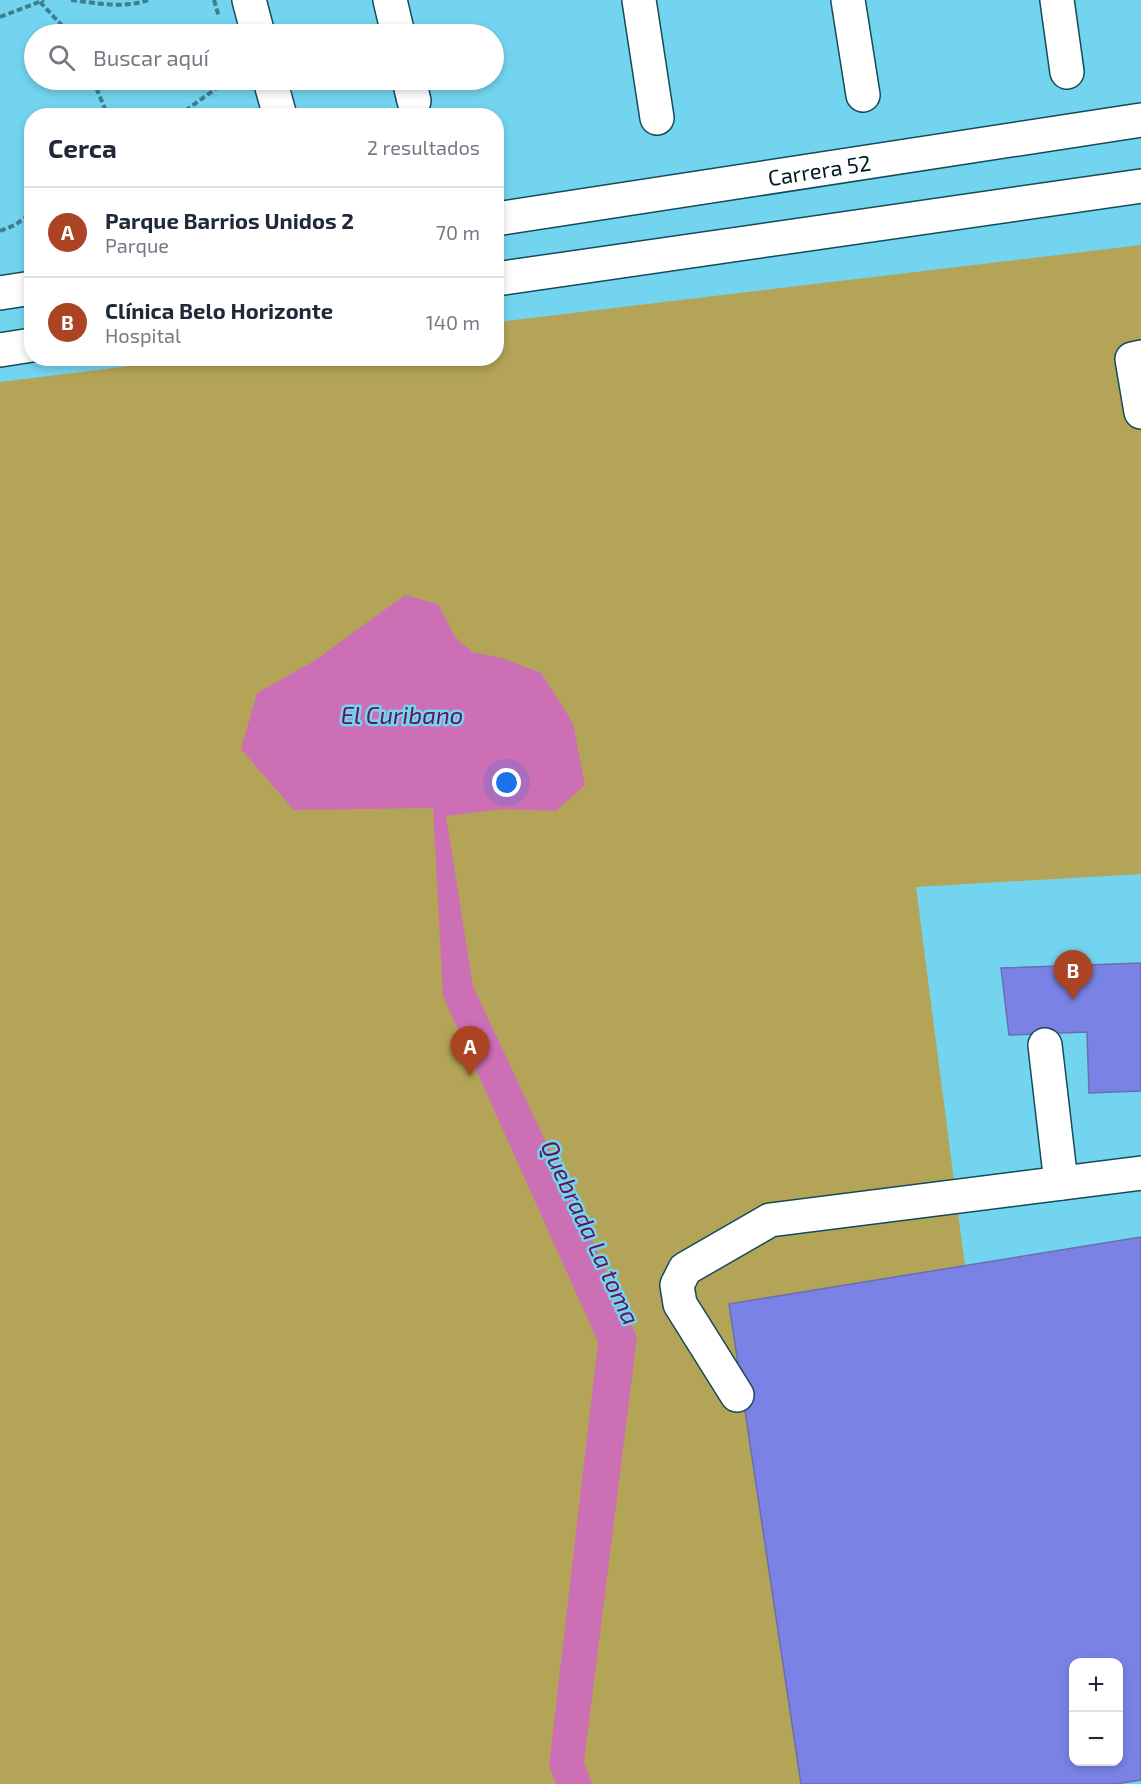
<!DOCTYPE html>
<html lang="es">
<head>
<meta charset="utf-8">
<style>
  :root { --surface:#fff; --page:#f2f2f3; --text:#1f2937; --muted:#747a83; --line:#e0e1e3; --accent:#ab4423 }
  body { margin:0; font-family:"Exo 2",sans-serif; background:var(--page); color:var(--text) }
  .controls { position:absolute; right:18px; bottom:18px; display:grid; overflow:hidden; border-radius:12px; box-shadow:0 3px 9px #0003 }
  .controls button { width:54px; height:54px; display:grid; place-items:center; padding:0; border:0; border-bottom:2px solid var(--line); background:var(--surface); color:var(--text); font:30px sans-serif }
  .you { position:absolute; left:507px; top:783px; width:21px; height:21px; margin:-15px; border:4px solid #fff; border-radius:50%; background:#1a73e8; box-shadow:0 0 0 9px #1a73e833 }
  .badge { display:grid; place-items:center; width:39px; height:39px; border-radius:50%; background:var(--accent); color:#fff; font-size:20px; font-weight:700 }
  .pin { position:absolute; translate:-50% -50px; filter:drop-shadow(0 2px 3px #0008) }
  .pin::after { content:''; position:absolute; top:32px; width:21px; height:18px; background:inherit; clip-path:polygon(0 0,100% 0,50% 100%) }
  .list { margin:0; padding:0; list-style:none }
  h2 { display:flex; justify-content:space-between; align-items:center; height:78px; margin:0; padding:0 24px; font-size:26px }
  h2 small { font-size:20px; font-weight:400; color:var(--muted) }
  .list li { display:grid; grid-template-columns:39px 1fr auto; gap:18px; align-items:center; box-sizing:border-box; height:90px; padding:0 24px; border-top:2px solid var(--line) }
  .list b { display:block; font-size:22px; white-space:nowrap }
  .list p { margin:0; font-size:20px; white-space:nowrap; color:var(--muted) }
  .list em { font-size:20px; font-style:normal; color:var(--muted) }
  .icon { flex:none; width:33px; height:33px; fill:none; stroke:currentColor; stroke-width:2; stroke-linecap:round; stroke-linejoin:round }
  .map { position:relative; flex:none; width:1141px; height:1784px; overflow:hidden }
  .search { position:absolute; background:var(--surface); box-shadow:0 3px 9px #0003; left:24px; top:24px; width:480px; height:66px; display:flex; align-items:center; gap:15px; box-sizing:border-box; padding:0 21px; border-radius:33px; color:var(--muted); font-size:22px }
  .panel { position:absolute; background:var(--surface); box-shadow:0 3px 9px #0003; left:24px; top:108px; width:480px; height:258px; border-radius:24px }
  .map>svg:first-child { display:block }
  .green { fill:#b4a458 }
  .water { fill:#cd6fb5 }
  .building { fill:#7a83e5; stroke:#686faf; stroke-width:1.5; fill-rule:evenodd }
  .lines { fill:none; stroke-linecap:round; stroke-linejoin:round }
  .minor-casing { stroke:#144b58; stroke-width:36 }
  .major-casing { stroke:#144b58; stroke-width:36 }
  .path { stroke:#3e7e90; stroke-width:4; stroke-dasharray:6 3; stroke-linecap:butt }
  .minor { stroke:#fff; stroke-width:33 }
  .major { stroke:#fff; stroke-width:33 }
  .labels { text-anchor:middle; dominant-baseline:central; stroke-width:5; stroke-linejoin:round; paint-order:stroke }
  .street-label { font-size:22px; fill:#001a22; stroke:#73d4ef }
  .water-label { font-size:24px; font-style:italic; fill:#671156; stroke:#73d4ef }
</style>
</head>
<body>
<div class="map">
<svg width="1141" height="1784" viewBox="0 0 1141 1784">
  <rect width="100%" height="100%" fill="#73d4ef"/>
  <polygon class="green" points="1141,245 1141,874 916,887 965,1266 729,1304 801,1784 0,1784 0,382 195,358 496,358 497,322"/>
  <polygon class="water" points="405,595 438,604 455,637 472,652 505,659 541,673 573,723 585,785 556,811 504,809 446,816 473,986 637,1337 584,1762 592,1784 556,1784 549,1766 598,1342 443,996 433,808 294,810 241,749 257,693 314,661"/>
  <g class="building">
    <polygon points="1141,963 1141,1091 1089,1093 1087,1032 1009,1035 1001,968"/>
    <path d="M1141 1237V1780L1116 1784H801L729 1304ZM1074 1662H1118V1762H1074Z"/>
  </g>
  <g class="lines">
    <defs>
      <g id="minor">
        <polyline points="249,0 258,34"/>
        <polyline points="390,0 398,34"/>
        <polyline points="639,0 657,118"/>
        <polyline points="848,0 863,95"/>
        <polyline points="1057,0 1067,72"/>
        <polyline points="270,80 280,116"/>
        <polyline points="409,80 414,101"/>
        <polyline points="1141,357 1132,359 1141,412"/>
        <polyline points="1045,1045 1061,1183"/>
        <polyline points="737,1395 680,1304 677,1285 685,1269 770,1220 1141,1173"/>
      </g>
      <g id="major">
        <path id="s1" d="M496 219 1141 120"/>
        <polyline points="496,279 1141,186"/>
        <polyline points="0,293 32,288"/>
        <polyline points="0,350 32,345"/>
      </g>
    </defs>
    <use href="#minor" class="minor-casing"/>
    <use href="#major" class="major-casing"/>
    <g class="path">
      <path d="M71 0C97 3 123 9 148 0"/>
      <polyline points="214,0 219,17"/>
      <polyline points="40,2 70,34"/>
      <polyline points="0,17 44,0"/>
      <polyline points="93,80 108,116"/>
      <polyline points="178,116 228,80"/>
      <polyline points="0,231 15,225 32,213"/>
    </g>
    <use href="#minor" class="minor"/>
    <use href="#major" class="major"/>
  </g>
  <g class="labels">
    <g class="street-label">
      <text stroke="none"><textPath href="#s1" startOffset="327">Carrera 52</textPath></text>
    </g>
    <g class="water-label">
      <text x="402" y="714">El Curibano</text>
      <text transform="translate(591 1232) rotate(65)">Quebrada La toma</text>
    </g>
  </g>
</svg>
<div class="controls">
<button>+</button>
<button>−</button>
</div>
<div class="you"></div>
<div class="pin badge" style="left:470px;top:1076px">A</div>
<div class="pin badge" style="left:1073px;top:1000px">B</div>
<div class="search"><svg class="icon" aria-label="search" viewBox="0 0 24 24"><circle cx="10" cy="10" r="6"/><path d="M15 15l6 6"/></svg>Buscar aquí</div>
<section class="panel">
<h2>Cerca<small>2 resultados</small></h2>
<ul class="list">
<li><span class="badge">A</span><div><b>Parque Barrios Unidos 2</b><p>Parque</p></div><em>70 m</em></li>
<li><span class="badge">B</span><div><b>Clínica Belo Horizonte</b><p>Hospital</p></div><em>140 m</em></li>
</ul>
</section>
</div>
</body>
</html>
